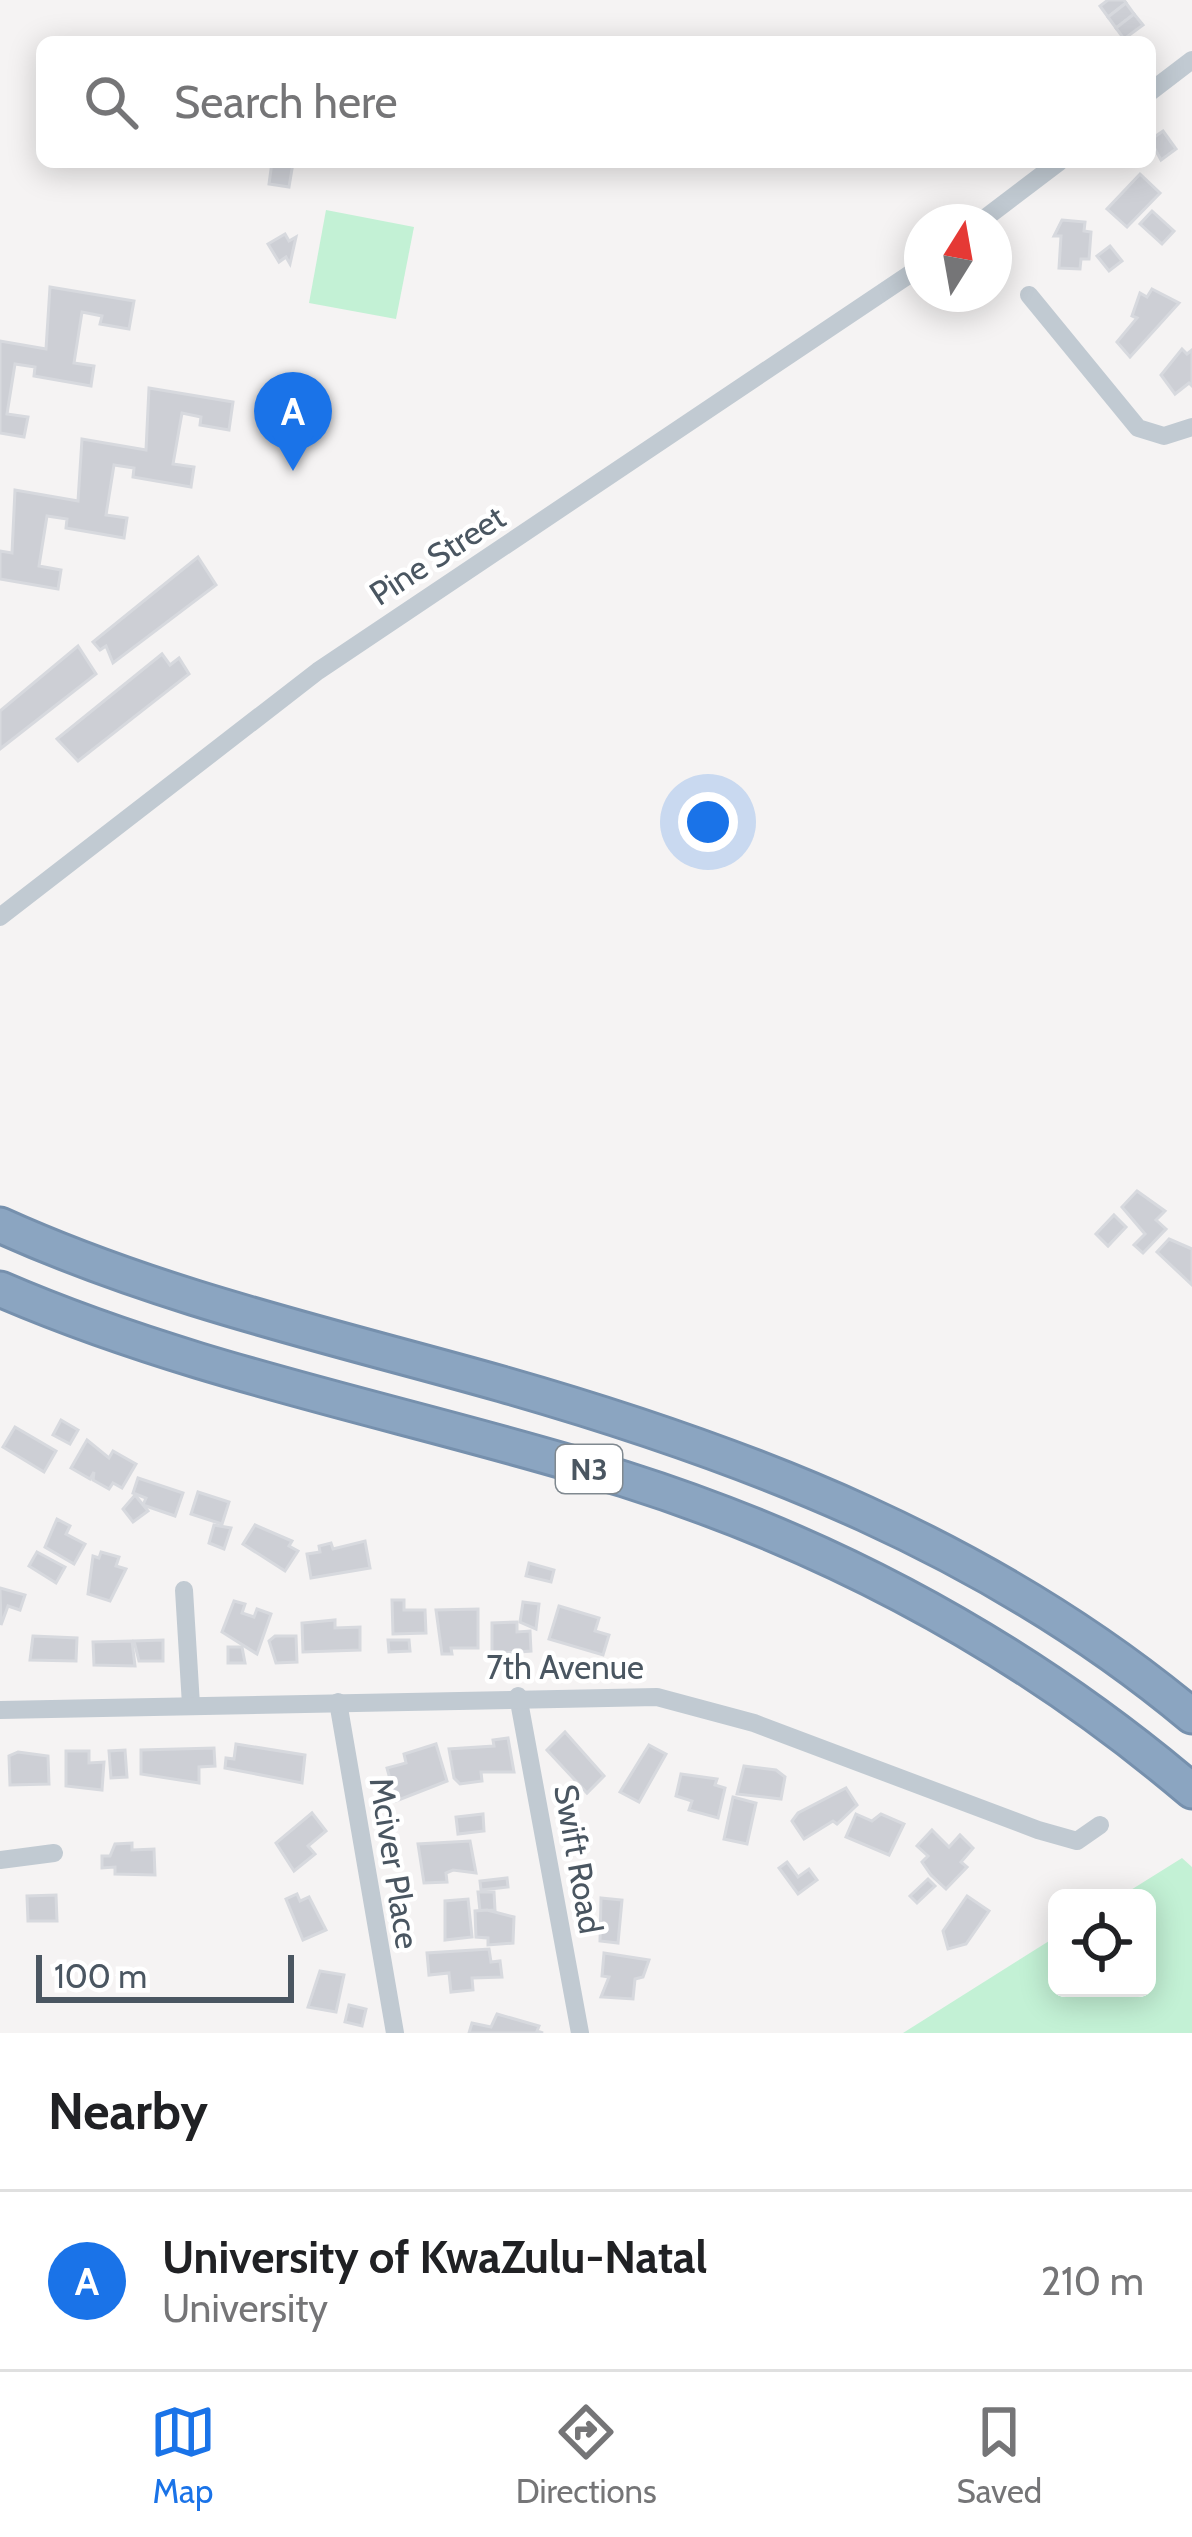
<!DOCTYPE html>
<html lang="en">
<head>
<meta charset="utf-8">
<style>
  :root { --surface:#fff; --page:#f6f6f6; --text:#202124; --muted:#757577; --line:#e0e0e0; --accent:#1a73e8 }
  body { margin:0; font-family:Cabin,sans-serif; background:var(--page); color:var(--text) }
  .controls { position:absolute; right:36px; bottom:36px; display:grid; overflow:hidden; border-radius:18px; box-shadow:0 6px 30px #0003 }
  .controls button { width:108px; height:108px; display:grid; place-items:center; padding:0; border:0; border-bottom:3px solid var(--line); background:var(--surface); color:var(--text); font:60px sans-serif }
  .compass { position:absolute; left:904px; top:204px; width:108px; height:108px; border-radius:50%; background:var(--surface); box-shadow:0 6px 30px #0003; rotate:11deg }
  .scale { position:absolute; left:36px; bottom:30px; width:258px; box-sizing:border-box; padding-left:12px; border:6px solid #4a5661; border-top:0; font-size:33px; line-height:42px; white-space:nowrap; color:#4a5661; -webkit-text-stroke:9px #fff; paint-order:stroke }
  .you { position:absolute; left:708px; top:822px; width:42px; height:42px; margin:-30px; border:9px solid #fff; border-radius:50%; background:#1a73e8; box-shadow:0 0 0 18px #1a73e833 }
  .badge { display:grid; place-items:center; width:78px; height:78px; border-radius:50%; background:var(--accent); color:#fff; font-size:39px; font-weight:700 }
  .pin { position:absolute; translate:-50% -99px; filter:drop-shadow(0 3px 6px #0008) }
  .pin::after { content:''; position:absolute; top:63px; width:42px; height:36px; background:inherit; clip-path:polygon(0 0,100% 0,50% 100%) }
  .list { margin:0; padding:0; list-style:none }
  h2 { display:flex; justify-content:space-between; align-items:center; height:156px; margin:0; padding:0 48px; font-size:51px }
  h2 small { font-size:39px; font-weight:400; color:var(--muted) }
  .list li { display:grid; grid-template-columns:78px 1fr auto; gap:36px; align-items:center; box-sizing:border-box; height:180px; padding:0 48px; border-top:3px solid var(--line) }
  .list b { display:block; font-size:45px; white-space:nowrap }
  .list p { margin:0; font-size:39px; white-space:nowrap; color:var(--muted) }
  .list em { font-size:39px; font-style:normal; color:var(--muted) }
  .icon { flex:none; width:66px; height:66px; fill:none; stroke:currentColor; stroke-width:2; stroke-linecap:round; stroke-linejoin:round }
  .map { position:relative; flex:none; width:1192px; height:2033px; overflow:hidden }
  .search { position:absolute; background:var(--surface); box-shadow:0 6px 30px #0003; left:36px; right:36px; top:36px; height:132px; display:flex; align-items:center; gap:30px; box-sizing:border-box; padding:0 42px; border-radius:18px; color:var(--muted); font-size:45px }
  .sheet { height:336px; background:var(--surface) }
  nav { display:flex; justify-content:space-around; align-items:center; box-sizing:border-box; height:168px; border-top:3px solid var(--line); background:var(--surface); font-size:33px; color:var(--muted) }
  nav a { display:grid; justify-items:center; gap:6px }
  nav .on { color:var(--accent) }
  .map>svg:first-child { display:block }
  .green { fill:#c3f1d5 }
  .building { fill:#cdcfd5; stroke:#d7d9de; stroke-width:3 }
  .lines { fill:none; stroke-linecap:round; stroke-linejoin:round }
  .motorway-casing { stroke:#7690ad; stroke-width:39 }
  .minor { stroke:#c1cad2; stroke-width:18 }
  .motorway { stroke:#8ba5c1; stroke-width:33 }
  .labels { text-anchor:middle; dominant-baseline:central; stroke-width:9; stroke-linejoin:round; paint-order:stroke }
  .shield { fill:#fff; stroke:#808990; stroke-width:3 }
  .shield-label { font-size:30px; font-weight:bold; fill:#4a5661 }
  .street-label { font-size:33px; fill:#4a5661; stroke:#fff }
</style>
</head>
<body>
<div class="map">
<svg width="1192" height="2033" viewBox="0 0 1192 2033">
  <rect width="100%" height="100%" fill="#f5f3f3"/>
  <g class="green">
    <polygon points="326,210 414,227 396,319 309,303"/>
    <polygon points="1182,1858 1192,1867 1192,2033 903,2033 1057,1936 1057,1988 1147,1988 1147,1898 1118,1898"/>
  </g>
  <g class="building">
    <polygon points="1108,0 1124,0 1126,3 1108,17 1100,6"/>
    <polygon points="1126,3 1134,14 1116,28 1108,17"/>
    <polygon points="1134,14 1143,25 1124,39 1116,28"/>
    <polygon points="1163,131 1176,149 1161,160 1150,140"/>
    <polygon points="272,162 293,163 289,187 269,184"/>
    <polygon points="1140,174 1160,193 1127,227 1107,209"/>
    <polygon points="1152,211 1174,231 1162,244 1140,224"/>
    <polygon points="1062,220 1085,222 1084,231 1091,232 1089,259 1081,259 1080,269 1059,268 1061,236 1054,236"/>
    <polygon points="285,234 289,241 296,237 290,264 286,257 279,262 268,244"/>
    <polygon points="1110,246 1122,261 1109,271 1097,256"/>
    <polygon points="50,287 134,301 129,329 100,324 102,316 82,312 74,363 94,366 91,386 34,376 35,367 15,364 7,414 28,417 24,437 0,433 0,341 46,349"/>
    <polygon points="1152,289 1179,303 1130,357 1117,342 1137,318 1132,316 1140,293 1147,297"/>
    <polygon points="1182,349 1187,354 1192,350 1192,386 1189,383 1175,394 1161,375"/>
    <polygon points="149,388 233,402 229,430 200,425 201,417 182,413 173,464 194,467 191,487 133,477 134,468 114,465 106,515 127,518 124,538 66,528 67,519 47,516 39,566 61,570 58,589 0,579 0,551 12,553 15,490 78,501 82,439 146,450"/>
    <polygon points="198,557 216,585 113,663 106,646 100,650 93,642"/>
    <polygon points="78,646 96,674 0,749 0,711"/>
    <polygon points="162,654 170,665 179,658 189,674 78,761 57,739"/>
    <polygon points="1137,1191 1165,1211 1156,1220 1166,1229 1143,1253 1134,1245 1145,1234 1122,1207"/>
    <polygon points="1114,1215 1126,1227 1108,1246 1096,1234"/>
    <polygon points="1169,1239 1192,1249 1192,1285 1157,1252"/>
    <polygon points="61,1420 78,1430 70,1444 53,1435"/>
    <polygon points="15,1427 56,1451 44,1472 3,1447"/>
    <polygon points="87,1440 109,1458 113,1451 136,1464 122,1488 113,1483 109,1489 93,1480 94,1472 90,1479 71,1468"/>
    <polygon points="138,1478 183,1493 175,1516 143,1505 146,1498 133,1493"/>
    <polygon points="198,1492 229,1502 222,1524 191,1514"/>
    <polygon points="135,1495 148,1511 133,1522 123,1509"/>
    <polygon points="57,1519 70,1526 66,1534 85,1544 74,1564 45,1547"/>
    <polygon points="214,1525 231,1528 224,1549 209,1543"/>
    <polygon points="255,1525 292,1541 289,1546 298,1551 285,1571 243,1544"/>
    <polygon points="365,1541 370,1568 311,1578 307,1554 320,1552 319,1546 331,1543 333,1549"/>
    <polygon points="37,1552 65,1567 56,1583 29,1566"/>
    <polygon points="101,1552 119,1557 116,1566 126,1569 110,1601 88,1594 93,1556 99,1558"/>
    <polygon points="529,1563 554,1570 551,1582 526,1576"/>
    <polygon points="0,1588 25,1595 20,1610 8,1606 1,1625"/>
    <polygon points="392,1600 404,1600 404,1610 425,1610 426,1633 393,1634"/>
    <polygon points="234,1601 245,1604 242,1613 254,1617 257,1609 271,1614 257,1654 222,1632"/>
    <polygon points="523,1602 539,1604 536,1629 520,1622"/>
    <polygon points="559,1606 599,1618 595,1631 609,1635 603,1655 549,1639"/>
    <polygon points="478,1609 478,1648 451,1648 452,1654 442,1654 436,1610"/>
    <polygon points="335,1620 335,1628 360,1627 360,1650 303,1652 302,1623"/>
    <polygon points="517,1622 517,1632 530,1631 531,1651 492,1654 492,1623"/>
    <polygon points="33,1636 77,1638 76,1661 30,1660"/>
    <polygon points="275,1636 296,1636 297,1662 276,1663 269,1641"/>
    <polygon points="163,1640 163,1661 139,1661 134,1641"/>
    <polygon points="388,1640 409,1640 410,1651 389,1652"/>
    <polygon points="132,1641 135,1666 94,1665 93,1642"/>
    <polygon points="228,1647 242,1647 245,1663 228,1663"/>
    <polygon points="565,1732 604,1776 587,1793 547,1750"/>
    <polygon points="508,1738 514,1772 481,1772 482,1781 460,1784 454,1778 449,1749 494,1746 493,1740"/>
    <polygon points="236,1744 305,1755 302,1783 225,1768 226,1758 234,1759"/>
    <polygon points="436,1744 447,1781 396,1801 387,1768 406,1763 404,1754"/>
    <polygon points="649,1745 666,1754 639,1802 620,1792"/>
    <polygon points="214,1748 215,1766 199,1767 199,1783 141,1774 141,1750"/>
    <polygon points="125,1750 127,1777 111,1778 109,1751"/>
    <polygon points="66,1751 89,1751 89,1763 104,1762 102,1790 66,1786"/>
    <polygon points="18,1752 48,1756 49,1784 10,1785 9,1756"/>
    <polygon points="744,1766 776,1770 785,1777 781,1799 737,1794"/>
    <polygon points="681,1774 717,1779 715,1785 725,1788 718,1818 689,1810 692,1801 676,1796"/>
    <polygon points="846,1788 857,1805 837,1824 833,1821 804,1839 792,1821 798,1813"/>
    <polygon points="733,1797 756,1803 747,1844 724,1839"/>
    <polygon points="312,1813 326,1831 308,1846 315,1854 294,1871 276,1843"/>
    <polygon points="483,1814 484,1831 458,1834 456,1817"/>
    <polygon points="856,1814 872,1821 881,1814 904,1824 889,1855 846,1837"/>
    <polygon points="932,1830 949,1847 960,1835 973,1848 961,1862 967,1867 946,1889 931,1875 922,1862 928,1856 917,1846"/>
    <polygon points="470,1841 476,1873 453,1870 446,1873 447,1882 424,1883 418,1844"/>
    <polygon points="132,1843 132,1850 154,1849 155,1875 115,1874 115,1867 102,1868 102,1856 110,1856 115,1844"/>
    <polygon points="787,1862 798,1877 809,1869 817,1880 798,1894 779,1868"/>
    <polygon points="507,1878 508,1887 481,1890 480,1881"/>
    <polygon points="928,1879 935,1886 917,1903 910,1896"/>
    <polygon points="478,1892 494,1892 495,1910 480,1911"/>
    <polygon points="297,1894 300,1901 309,1897 326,1930 303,1940 286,1899"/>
    <polygon points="56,1895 57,1921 28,1921 27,1896"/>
    <polygon points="967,1896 989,1911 966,1944 948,1949 943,1931"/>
    <polygon points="601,1898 622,1900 618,1943 600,1941"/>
    <polygon points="468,1899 472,1937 445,1940 445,1901"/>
    <polygon points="487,1910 514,1917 513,1943 488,1945 488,1938 476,1937 475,1911"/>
    <polygon points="489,1949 491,1962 500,1961 502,1977 472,1978 473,1990 451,1992 449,1973 429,1975 427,1953"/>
    <polygon points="604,1953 649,1960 643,1977 635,1979 633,1999 601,1997 609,1977 602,1976"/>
    <polygon points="320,1971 344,1975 336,2012 308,2007"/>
    <polygon points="349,2005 366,2009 362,2026 345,2022"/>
    <polygon points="497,2014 539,2026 537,2031 543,2033 469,2033 472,2023 491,2027"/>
  </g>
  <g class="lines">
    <defs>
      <g id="motorway">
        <path d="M0 1225C161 1298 332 1336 502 1384 751 1455 991 1548 1192 1716"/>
        <path d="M0 1289C201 1376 416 1414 624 1479 833 1545 1025 1649 1192 1791"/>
      </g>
    </defs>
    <use href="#motorway" class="motorway-casing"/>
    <g class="minor">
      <polyline points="1150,92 1192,60"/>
      <polyline points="980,222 1059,162"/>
      <polyline points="1029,295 1138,428 1164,436 1192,427"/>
      <polyline points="0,917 318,671 922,266"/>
      <polyline points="184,1590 191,1705"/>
      <polyline points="518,1696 580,2033"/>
      <polyline points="338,1702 395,2033"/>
      <polyline points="0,1710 657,1697 754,1723 1038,1830 1077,1841 1100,1825"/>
      <polyline points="0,1860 54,1853"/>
    </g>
    <use href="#motorway" class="motorway"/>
  </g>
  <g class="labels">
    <rect class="shield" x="556" y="1445" width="66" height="48" rx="9"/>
    <g class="shield-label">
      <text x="589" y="1469">N3</text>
    </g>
    <g class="street-label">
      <text transform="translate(437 555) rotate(-33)">Pine Street</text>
      <text x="565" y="1667">7th Avenue</text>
      <text transform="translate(579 1859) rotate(80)">Swift Road</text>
      <text transform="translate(395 1863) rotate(81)">Mciver Place</text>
    </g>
  </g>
</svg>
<div class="controls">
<button><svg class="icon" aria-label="locate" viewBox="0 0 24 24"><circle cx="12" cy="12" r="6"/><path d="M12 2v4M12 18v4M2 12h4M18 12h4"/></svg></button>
</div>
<svg class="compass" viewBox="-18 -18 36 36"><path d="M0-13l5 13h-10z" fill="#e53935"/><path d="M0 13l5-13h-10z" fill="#757577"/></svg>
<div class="scale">100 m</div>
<div class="you"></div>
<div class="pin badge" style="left:293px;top:471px">A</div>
<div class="search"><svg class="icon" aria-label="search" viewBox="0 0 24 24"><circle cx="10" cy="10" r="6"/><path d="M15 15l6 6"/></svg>Search here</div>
</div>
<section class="sheet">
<h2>Nearby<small></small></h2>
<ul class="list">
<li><span class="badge">A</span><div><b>University of KwaZulu-Natal</b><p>University</p></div><em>210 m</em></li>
</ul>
</section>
<nav>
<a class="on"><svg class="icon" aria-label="map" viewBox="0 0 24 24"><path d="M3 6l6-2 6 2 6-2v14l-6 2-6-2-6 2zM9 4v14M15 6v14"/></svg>Map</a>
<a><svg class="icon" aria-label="directions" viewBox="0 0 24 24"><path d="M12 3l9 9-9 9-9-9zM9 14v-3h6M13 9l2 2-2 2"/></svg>Directions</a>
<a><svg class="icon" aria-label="saved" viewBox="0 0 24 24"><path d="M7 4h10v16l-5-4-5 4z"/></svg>Saved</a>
</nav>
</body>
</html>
